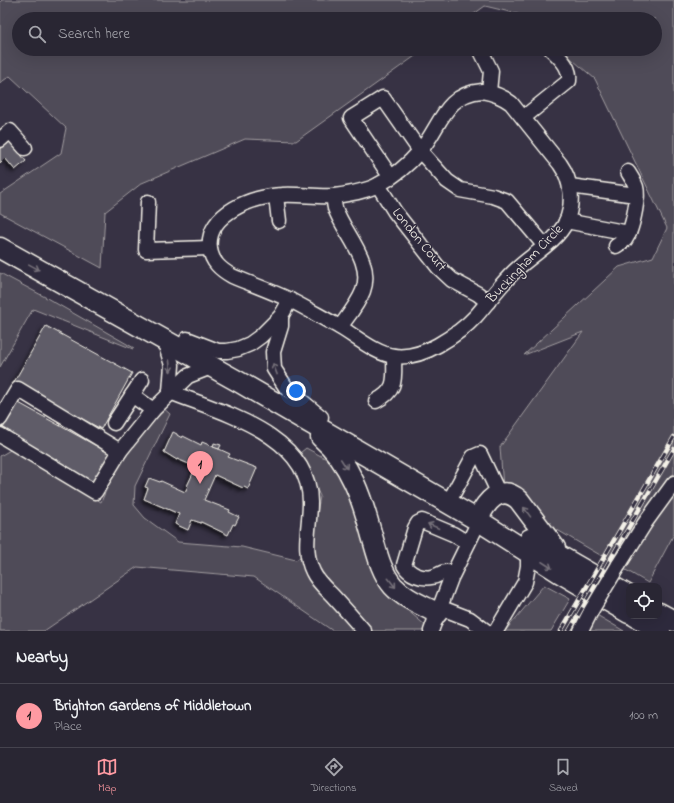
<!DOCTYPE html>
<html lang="en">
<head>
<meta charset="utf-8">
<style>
  :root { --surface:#292633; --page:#35323f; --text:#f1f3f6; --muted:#a5a5ac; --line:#45434e; --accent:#ff9aa2 }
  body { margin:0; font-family:"Indie Flower",sans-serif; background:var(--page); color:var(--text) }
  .controls { position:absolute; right:12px; bottom:12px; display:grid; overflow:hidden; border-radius:8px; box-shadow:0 4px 16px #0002 }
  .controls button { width:36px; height:36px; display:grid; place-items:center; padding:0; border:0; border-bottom:1px solid var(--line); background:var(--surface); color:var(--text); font:20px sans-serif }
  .you { position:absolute; left:296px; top:391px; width:14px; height:14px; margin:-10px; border:3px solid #fff; border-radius:50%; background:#1a73e8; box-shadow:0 0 0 6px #1a73e833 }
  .badge { display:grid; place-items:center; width:26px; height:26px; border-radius:50%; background:var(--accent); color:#111; font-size:13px; font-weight:700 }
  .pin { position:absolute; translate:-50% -33px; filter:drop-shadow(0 1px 2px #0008) }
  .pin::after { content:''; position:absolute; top:21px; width:14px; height:12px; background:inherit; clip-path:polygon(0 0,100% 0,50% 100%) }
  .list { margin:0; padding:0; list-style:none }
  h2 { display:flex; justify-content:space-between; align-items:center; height:52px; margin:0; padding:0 16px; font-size:17px }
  h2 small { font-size:13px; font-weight:400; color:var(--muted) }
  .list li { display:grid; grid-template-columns:26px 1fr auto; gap:12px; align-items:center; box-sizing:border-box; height:64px; padding:0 16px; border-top:1px solid var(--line) }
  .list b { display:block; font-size:15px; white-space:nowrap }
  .list p { margin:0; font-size:13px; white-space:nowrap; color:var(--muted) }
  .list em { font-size:13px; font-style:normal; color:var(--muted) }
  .icon { flex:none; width:22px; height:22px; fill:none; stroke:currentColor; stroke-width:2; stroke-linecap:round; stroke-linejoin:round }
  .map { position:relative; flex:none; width:674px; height:631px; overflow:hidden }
  .search { position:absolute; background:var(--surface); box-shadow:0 4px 16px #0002; left:12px; right:12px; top:12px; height:44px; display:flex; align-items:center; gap:10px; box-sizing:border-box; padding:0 14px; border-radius:22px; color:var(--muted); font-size:15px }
  .sheet { height:116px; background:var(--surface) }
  nav { display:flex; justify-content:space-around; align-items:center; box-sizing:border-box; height:56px; border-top:1px solid var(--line); background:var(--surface); font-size:11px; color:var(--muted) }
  nav a { display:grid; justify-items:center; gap:2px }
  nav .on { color:var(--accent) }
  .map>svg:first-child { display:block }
  .green { fill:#504b59; stroke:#a29ea0 }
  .building { fill:#5f5c67; stroke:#f4f1e8; filter:url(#shadow) }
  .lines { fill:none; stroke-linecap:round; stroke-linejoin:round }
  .minor-casing { stroke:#f4f1e8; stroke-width:17 }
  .highway-casing { stroke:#f4f1e8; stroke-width:23 }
  .minor { stroke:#2f2a3d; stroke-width:14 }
  .highway { stroke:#2f2a3d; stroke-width:20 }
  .rail-casing { stroke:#f4f1e8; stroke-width:4.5 }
  .rail { stroke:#2f2a3d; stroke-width:3; stroke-dasharray:9; stroke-linecap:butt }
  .minor-bridge-casing { stroke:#f4f1e8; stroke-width:17; stroke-linecap:butt }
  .minor-bridge { stroke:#2f2a3d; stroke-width:14 }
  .oneway { stroke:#747079 }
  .labels { text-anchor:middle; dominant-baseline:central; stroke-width:3; stroke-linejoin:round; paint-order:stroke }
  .street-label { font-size:14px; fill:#f4f1e8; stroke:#2f2a3d }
</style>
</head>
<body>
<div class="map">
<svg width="674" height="631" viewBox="0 0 674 631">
  <defs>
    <filter id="shadow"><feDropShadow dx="-3" dy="3" stdDeviation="2" flood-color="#0009"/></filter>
  </defs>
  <rect width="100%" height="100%" fill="#373244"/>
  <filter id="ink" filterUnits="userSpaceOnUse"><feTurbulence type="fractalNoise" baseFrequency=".025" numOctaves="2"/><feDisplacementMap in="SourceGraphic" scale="8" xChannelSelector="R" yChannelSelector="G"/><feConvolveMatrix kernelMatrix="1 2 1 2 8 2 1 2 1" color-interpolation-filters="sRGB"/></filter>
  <g filter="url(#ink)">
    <g class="green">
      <polygon points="2,0 674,0 674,534 648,583 511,503 503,488 500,447 583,332 524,355 619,267 653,257 667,228 595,79 560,49 655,49 655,19 524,19 518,14 485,6 467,19 19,19 19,49 425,49 296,141 245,139 142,183 105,212 102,268 0,213 0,194 61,153 66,128 10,76 0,83 0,2"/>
      <polygon points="0,273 45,297 134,348 133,349 33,309 0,367"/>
      <polygon points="162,407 170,414 135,486 134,505 145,518 178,542 242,547 296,560 311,549 320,496 300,453 306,448 336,464 399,603 432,631 333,631 254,577 137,567 44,631 0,631 0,456 12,449 101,502 118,463"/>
      <polygon points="544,585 570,599 551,631 505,631"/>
      <polygon points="595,614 624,631 586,631"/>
    </g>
    <g class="building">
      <polygon points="7,138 26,161 15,170 5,158 0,163 0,144"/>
      <polygon points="46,326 132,373 101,429 14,382"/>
      <polygon points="17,402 111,454 94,484 1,432"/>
      <polygon points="173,432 177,434 177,435 182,438 183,436 201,445 202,442 219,449 230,454 228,457 257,468 248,489 244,487 243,488 215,475 204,500 230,510 229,512 239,517 235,525 233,524 228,535 201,522 201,523 192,520 188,530 175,524 179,514 144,499 148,488 145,487 149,478 160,482 161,481 185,492 188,486 187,486 196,467 177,459 177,460 164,452"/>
      <polygon points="214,443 221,445 219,449 213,447"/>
    </g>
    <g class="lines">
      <defs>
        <g id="minor">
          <polyline points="480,49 491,71 489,92"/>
          <path d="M482 91C494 93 502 96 511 103L560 164C572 181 574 203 566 222 557 241 533 254 518 268 502 282 490 300 476 316 465 328 452 337 438 345 424 353 410 358 394 356 375 354 353 334 336 325 321 317 306 308 290 300 271 291 251 284 232 276 220 269 212 262 210 249 205 213 254 196 282 195 299 194 316 197 334 196 348 194 364 192 378 185 393 177 409 164 420 151 441 126 444 94 482 91Z"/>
          <path d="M523 118 569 81C571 67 560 58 551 49"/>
          <polyline points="0,140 10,131 25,148"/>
          <polyline points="390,176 351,118 383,98 420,151 447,181 460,190 493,196 507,201 544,245"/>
          <polyline points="378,185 395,212 438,267 452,280 478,294 488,302"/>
          <polyline points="570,186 636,195"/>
          <polyline points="276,196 279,221"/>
          <path d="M333 196C334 200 334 204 335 208 344 234 374 261 363 291 358 304 348 316 340 327"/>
          <polyline points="148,202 146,250 210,248"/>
          <path d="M566 221 629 233C633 223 639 197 636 187 634 181 631 177 628 172"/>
          <polyline points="616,246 625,240 629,233"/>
          <polyline points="281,316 281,326 273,352 274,369 287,389 321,417"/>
          <polyline points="187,339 218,351 227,351 238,349 250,344 261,336 281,316 290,300"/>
          <polyline points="164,340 172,365 170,392"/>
          <path d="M170 392C220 412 311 434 310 503 310 526 302 550 313 572 317 581 325 588 332 595 343 607 354 619 364 631"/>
          <polyline points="132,395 153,410"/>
          <path d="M376 401C398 390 394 378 394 356"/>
          <polyline points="0,419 18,389 120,451"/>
          <polyline points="114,423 142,380"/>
          <polyline points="0,435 95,492 120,451 153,410 188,376 211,367"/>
          <polyline points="453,494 473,457 480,454 499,494"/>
          <polyline points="618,566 645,523 674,483"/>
          <path d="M453 573C440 570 442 575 432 577 421 579 409 574 404 565L415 528 418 523 422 521 453 534 468 543"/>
          <polyline points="439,607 470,619 486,631"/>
          <polyline points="431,631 451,578 479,521 482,513"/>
          <polyline points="496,631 525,582 528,566 528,552"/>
          <polyline points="581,631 591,611"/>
        </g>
        <g id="highway">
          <polyline points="0,248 241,383 479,521 559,572 629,613"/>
          <path d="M321 437C351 463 362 499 372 536 377 553 381 572 393 586 405 599 422 605 437 613"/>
          <path d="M482 511C491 496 504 486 519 500L555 548"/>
          <polyline points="530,539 629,596"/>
          <polyline points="659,613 674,621"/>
          <polyline points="635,616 660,631"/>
        </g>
      </defs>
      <use href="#minor" class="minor-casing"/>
      <use href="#highway" class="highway-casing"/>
      <use href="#minor" class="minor"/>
      <use href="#highway" class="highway"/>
      <defs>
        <g id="rail">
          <polyline points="561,631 674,437"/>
          <polyline points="569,631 674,449"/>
        </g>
      </defs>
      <use href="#rail" class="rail-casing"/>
      <use href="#rail" class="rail"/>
      <defs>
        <polyline id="minor-bridge" points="591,611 618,566"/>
      </defs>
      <use href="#minor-bridge" class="minor-bridge-casing"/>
      <use href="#minor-bridge" class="minor-bridge"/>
    </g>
    <defs><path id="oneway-shaft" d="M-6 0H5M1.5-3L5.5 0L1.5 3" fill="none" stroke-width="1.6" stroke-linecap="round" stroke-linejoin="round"/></defs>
    <g class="oneway">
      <use href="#oneway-shaft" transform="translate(34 267) rotate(29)"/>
      <use href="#oneway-shaft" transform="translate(170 366) rotate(84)"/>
      <use href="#oneway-shaft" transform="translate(275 369) rotate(-111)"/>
      <use href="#oneway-shaft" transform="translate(344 464) rotate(57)"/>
      <use href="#oneway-shaft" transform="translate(527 512) rotate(-126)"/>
      <use href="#oneway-shaft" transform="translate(433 526) rotate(-157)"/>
      <use href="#oneway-shaft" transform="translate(547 565) rotate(33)"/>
      <use href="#oneway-shaft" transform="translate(392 583) rotate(52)"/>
    </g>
  </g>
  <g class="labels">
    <g class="street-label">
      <text transform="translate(419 240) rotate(51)">London Court</text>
      <text transform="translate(525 264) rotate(-46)">Buckingham Circle</text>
    </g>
  </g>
</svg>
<div class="controls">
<button><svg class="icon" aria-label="locate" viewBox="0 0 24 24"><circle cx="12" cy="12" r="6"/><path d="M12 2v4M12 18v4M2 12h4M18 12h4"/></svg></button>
</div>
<div class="you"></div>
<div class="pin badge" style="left:200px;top:484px">1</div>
<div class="search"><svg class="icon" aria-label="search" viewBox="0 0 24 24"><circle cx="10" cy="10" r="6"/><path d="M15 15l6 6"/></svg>Search here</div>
</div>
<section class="sheet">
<h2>Nearby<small></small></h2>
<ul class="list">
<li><span class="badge">1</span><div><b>Brighton Gardens of Middletown</b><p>Place</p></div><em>100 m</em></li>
</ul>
</section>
<nav>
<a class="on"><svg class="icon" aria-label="map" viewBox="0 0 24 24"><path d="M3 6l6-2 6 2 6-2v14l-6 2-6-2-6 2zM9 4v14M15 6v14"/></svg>Map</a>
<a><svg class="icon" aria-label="directions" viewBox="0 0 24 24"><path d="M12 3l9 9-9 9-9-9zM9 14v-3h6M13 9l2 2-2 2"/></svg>Directions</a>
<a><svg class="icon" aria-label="saved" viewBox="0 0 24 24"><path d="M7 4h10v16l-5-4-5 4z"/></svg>Saved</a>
</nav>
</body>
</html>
